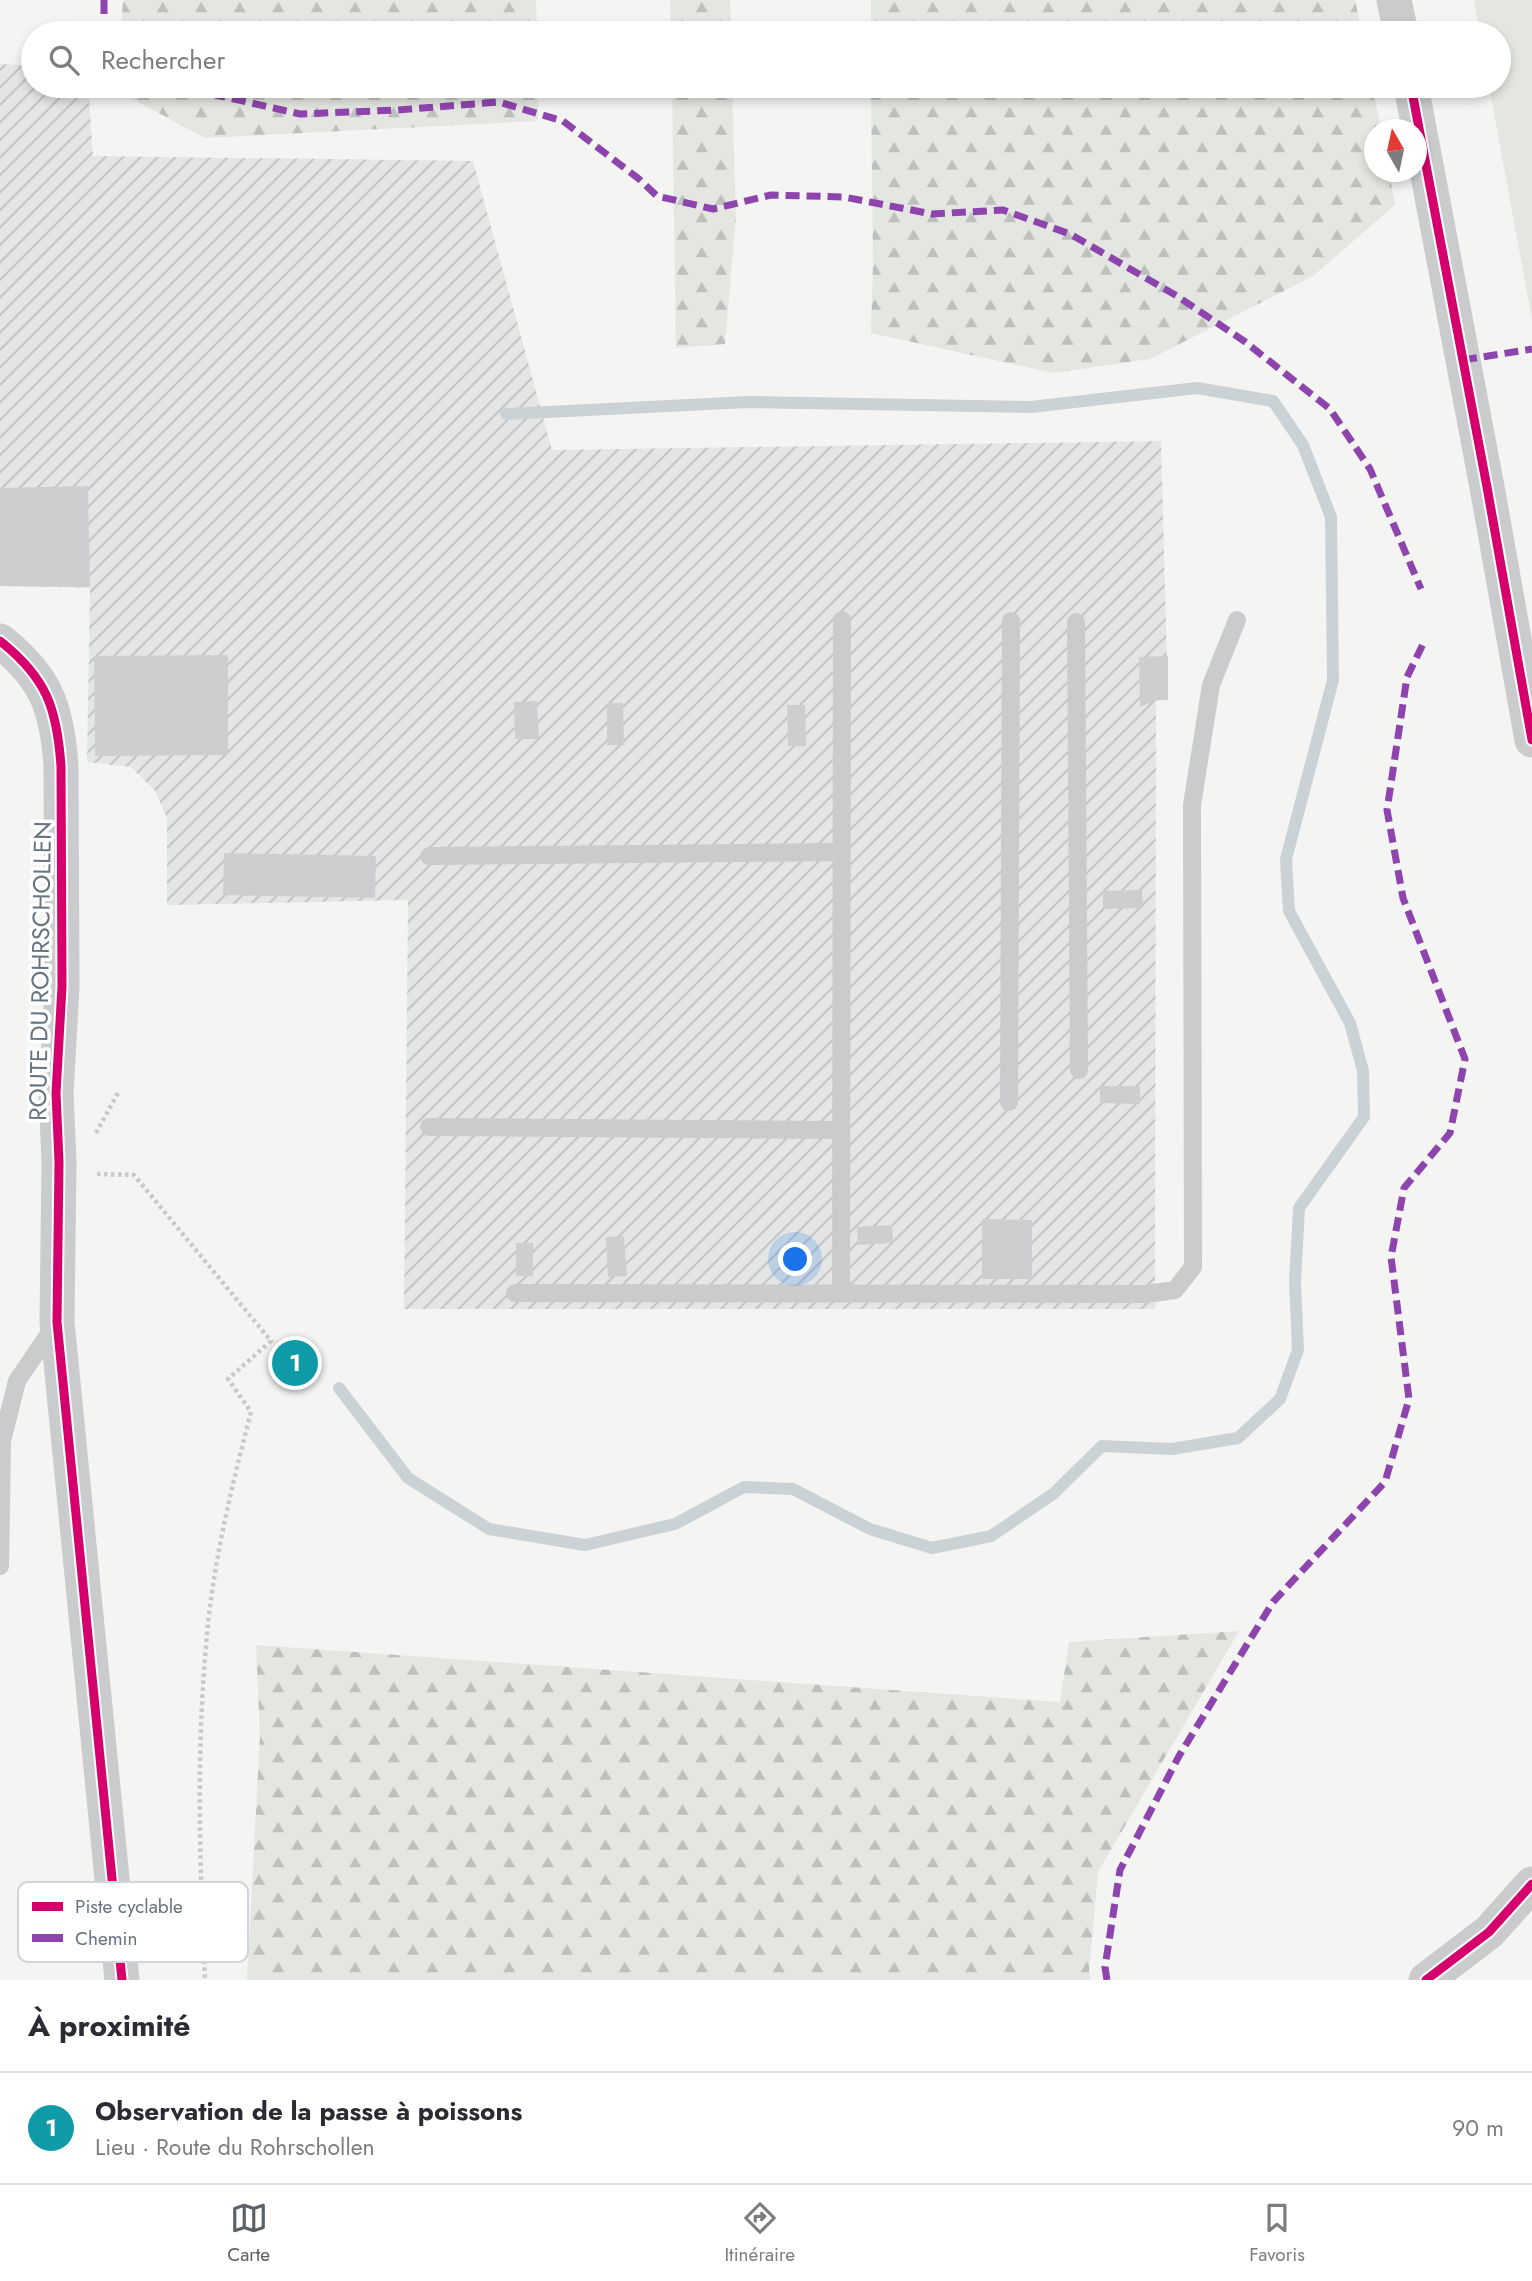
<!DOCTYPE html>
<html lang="fr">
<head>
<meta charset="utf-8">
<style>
  :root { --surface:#fff; --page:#f2f2f3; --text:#2b2b33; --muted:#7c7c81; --line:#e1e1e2; --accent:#5c6068 }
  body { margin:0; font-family:Jost,sans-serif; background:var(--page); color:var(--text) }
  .compass { position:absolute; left:1364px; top:119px; width:63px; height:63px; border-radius:50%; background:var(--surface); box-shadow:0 4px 10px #0003; rotate:351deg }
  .you { position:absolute; left:796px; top:1260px; width:24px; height:24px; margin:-18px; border:5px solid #fff; border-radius:50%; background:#1a73e8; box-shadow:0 0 0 10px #1a73e833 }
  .badge { display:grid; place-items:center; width:46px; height:46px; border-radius:50%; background:var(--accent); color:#fff; font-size:23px; font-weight:700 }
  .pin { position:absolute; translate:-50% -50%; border:4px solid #fff; box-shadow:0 2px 7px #0006 }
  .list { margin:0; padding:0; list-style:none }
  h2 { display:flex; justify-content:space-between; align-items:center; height:91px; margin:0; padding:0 28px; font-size:30px }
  h2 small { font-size:23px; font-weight:400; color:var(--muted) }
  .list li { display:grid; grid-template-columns:46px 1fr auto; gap:21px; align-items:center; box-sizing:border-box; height:112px; padding:0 28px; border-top:2px solid var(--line) }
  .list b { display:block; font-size:26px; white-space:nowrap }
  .list p { margin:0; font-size:23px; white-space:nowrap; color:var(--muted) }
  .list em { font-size:23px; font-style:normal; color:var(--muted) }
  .icon { flex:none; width:38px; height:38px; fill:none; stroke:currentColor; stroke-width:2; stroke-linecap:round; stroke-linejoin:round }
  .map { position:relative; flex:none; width:1532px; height:1980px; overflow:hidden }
  .search { position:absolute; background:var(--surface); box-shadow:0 4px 10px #0003; left:21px; right:21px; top:21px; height:77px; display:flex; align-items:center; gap:18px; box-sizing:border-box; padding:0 24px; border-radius:38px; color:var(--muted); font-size:26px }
  .sheet { height:203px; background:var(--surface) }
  nav { display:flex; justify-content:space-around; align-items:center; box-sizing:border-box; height:98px; border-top:2px solid var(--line); background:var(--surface); font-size:19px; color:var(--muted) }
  nav a { display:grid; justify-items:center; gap:4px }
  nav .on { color:var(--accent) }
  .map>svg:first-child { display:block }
  .industrial { fill:url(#industrial-furrows) }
  .forest { fill:url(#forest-firs) }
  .green { fill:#e4e7e1 }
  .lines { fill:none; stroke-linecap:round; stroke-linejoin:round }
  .stream { stroke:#cbd2d5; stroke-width:12 }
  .building { fill:#cdcecf }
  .path { stroke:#c8c9c8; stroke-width:4.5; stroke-dasharray:3.5 3.5; stroke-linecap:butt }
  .lane { stroke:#cacbcc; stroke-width:18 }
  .street { stroke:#cacbcc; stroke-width:35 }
  .quiet { stroke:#8e44ad; stroke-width:7; stroke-dasharray:14 7; stroke-linecap:butt }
  .cycleway-casing { stroke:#fff; stroke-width:13 }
  .cycleway { stroke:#d6006c; stroke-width:9 }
  .labels { text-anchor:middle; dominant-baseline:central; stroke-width:7; stroke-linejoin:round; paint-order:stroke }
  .street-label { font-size:24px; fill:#667380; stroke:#fff }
  .key { fill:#fff; stroke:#d1d5d9; stroke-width:2 }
  .key-label { font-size:19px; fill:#667380 }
</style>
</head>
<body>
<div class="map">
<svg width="1532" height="1980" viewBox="0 0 1532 1980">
  <defs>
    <pattern id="industrial-furrows" width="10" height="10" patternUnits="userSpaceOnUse" patternTransform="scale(1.75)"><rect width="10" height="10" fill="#e4e6e5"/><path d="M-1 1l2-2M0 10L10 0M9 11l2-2" fill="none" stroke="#bdbfbf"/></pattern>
    <pattern id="forest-firs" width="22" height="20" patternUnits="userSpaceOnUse" patternTransform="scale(1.75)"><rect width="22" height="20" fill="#e4e7e1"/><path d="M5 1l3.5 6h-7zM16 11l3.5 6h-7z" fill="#bdc0bc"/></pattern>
  </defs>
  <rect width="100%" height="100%" fill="#f4f4f3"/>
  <polygon class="industrial" points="0,64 33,66 33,86 88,86 93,156 473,161 552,450 1161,441 1168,700 1156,701 1155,1309 404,1309 408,900 167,905 167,818 155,791 131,767 87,762 90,588 0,586"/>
  <g class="forest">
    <polygon points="123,0 536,0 537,33 121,33"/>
    <polygon points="670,0 730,0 731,33 671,33"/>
    <polygon points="871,0 1355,0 1362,33 871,33"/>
    <polygon points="119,86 538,86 538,121 205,138 118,91"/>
    <polygon points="672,86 732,86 736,217 725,344 676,348"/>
    <polygon points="871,86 1372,86 1381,129 1374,130 1374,172 1389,172 1395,205 1313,276 1150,359 1053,373 871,333 873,263"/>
    <polygon points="1239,1631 1098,1872 1089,1971 1091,1980 247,1980 260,1735 256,1645 1060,1702 1069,1642"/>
  </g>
  <polygon class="green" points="1474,0 1532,0 1532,320 1489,86 1499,86 1499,33 1480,33"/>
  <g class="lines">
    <polyline class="stream" points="339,1388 408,1478 489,1529 585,1545 675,1524 744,1487 793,1489 870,1529 932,1548 991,1536 1053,1494 1102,1446 1172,1449 1238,1438 1280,1399 1298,1350 1295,1281 1299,1208 1364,1117 1363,1071 1350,1023 1289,911 1286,859 1333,680 1331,517 1303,445 1273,401 1197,388 1031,407 748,402 506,414"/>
  </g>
  <g class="building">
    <polygon points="88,486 90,587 0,586 0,488"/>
    <polygon points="228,655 228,755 95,756 94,656"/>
    <polygon points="1168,656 1168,700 1156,700 1140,707 1139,657"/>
    <polygon points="537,701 539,739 515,739 514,702"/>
    <polygon points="607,703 623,703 624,745 607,745"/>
    <polygon points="787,705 805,705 806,746 788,746"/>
    <polygon points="224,853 376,856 375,898 223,895"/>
    <polygon points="1142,890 1143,908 1103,909 1103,891"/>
    <polygon points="1100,1086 1140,1086 1140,1104 1100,1103"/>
    <polygon points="982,1219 1032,1220 1032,1279 982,1279"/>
    <polygon points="892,1225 893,1243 858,1245 857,1227"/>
    <polygon points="624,1236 627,1276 608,1277 606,1237"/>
    <rect x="516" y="1243" width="17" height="33"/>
  </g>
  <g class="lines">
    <g class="path">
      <polyline points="96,1133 119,1091"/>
      <path d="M97 1174 134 1175 271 1341 228 1379 251 1412C231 1489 212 1567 206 1646 196 1757 200 1869 205 1980"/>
    </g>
    <g class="lane">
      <polyline points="1076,622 1079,1070"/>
      <polyline points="429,856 840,852"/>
      <polyline points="1009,1102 1011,621"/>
      <polyline points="429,1127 841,1130"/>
      <polyline points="841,1292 842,620"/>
      <polyline points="515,1293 1146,1294 1175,1290 1193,1267 1192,805 1211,685 1237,620"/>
      <polyline points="0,1566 2,1441 17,1381 55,1325"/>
    </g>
    <g class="street">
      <polyline points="1394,0 1401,33"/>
      <polyline points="1411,86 1487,487 1532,740"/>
      <path d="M0 641C47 678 57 709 61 766L62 987 56 1093 59 1162 57 1322 122 1980"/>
      <polyline points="1426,1980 1489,1932 1532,1884"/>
    </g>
    <g class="quiet">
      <polyline points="104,0 104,33"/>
      <polyline points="192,86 216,95 300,114 398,110 499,102 563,121 639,179 657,196 713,209 771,195 844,197 932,214 1003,210 1070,234 1177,296 1244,341 1330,409 1370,469 1421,589"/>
      <polyline points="1463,360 1532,349"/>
      <polyline points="1107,1980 1105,1967 1120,1870 1179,1756 1273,1602 1385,1482 1409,1399 1391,1257 1404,1188 1450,1133 1465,1059 1403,898 1387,810 1407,677 1425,640"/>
    </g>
    <defs>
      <g id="cycleway">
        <polyline points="1411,86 1487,487 1532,740"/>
        <path d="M0 641C47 678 57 709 61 766L62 987 56 1093 59 1162 57 1322 122 1980"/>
        <polyline points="1426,1980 1489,1932 1532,1884"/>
      </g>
    </defs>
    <use href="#cycleway" class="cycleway-casing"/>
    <use href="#cycleway" class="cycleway"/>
  </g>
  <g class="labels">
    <g class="street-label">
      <text transform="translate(40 971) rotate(-89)">ROUTE DU ROHRSCHOLLEN</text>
    </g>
  </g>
  <rect x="18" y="1882" width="230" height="80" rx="10" class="key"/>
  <rect x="32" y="1902" width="31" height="9" fill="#d6006c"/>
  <rect x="32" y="1934" width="31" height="8" fill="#8e44ad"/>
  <g class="key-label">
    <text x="75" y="1913">Piste cyclable</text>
    <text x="75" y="1945">Chemin</text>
  </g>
</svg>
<svg class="compass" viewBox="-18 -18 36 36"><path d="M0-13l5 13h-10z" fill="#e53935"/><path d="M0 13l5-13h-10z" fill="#7c7c81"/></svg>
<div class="you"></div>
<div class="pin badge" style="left:295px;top:1363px;background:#0f9aa8">1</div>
<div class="search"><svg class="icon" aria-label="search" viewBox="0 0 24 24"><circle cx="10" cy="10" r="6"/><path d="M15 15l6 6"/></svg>Rechercher</div>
</div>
<section class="sheet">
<h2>À proximité<small></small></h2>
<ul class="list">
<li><span class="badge" style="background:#0f9aa8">1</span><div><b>Observation de la passe à poissons</b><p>Lieu · Route du Rohrschollen</p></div><em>90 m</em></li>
</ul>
</section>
<nav>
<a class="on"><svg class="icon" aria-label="map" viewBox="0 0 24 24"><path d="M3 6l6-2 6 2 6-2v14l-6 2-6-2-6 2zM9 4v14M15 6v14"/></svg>Carte</a>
<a><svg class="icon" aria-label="directions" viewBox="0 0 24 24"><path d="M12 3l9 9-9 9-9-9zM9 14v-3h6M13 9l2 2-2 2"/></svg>Itinéraire</a>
<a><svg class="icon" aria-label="saved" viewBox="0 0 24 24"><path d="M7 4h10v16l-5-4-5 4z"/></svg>Favoris</a>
</nav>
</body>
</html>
